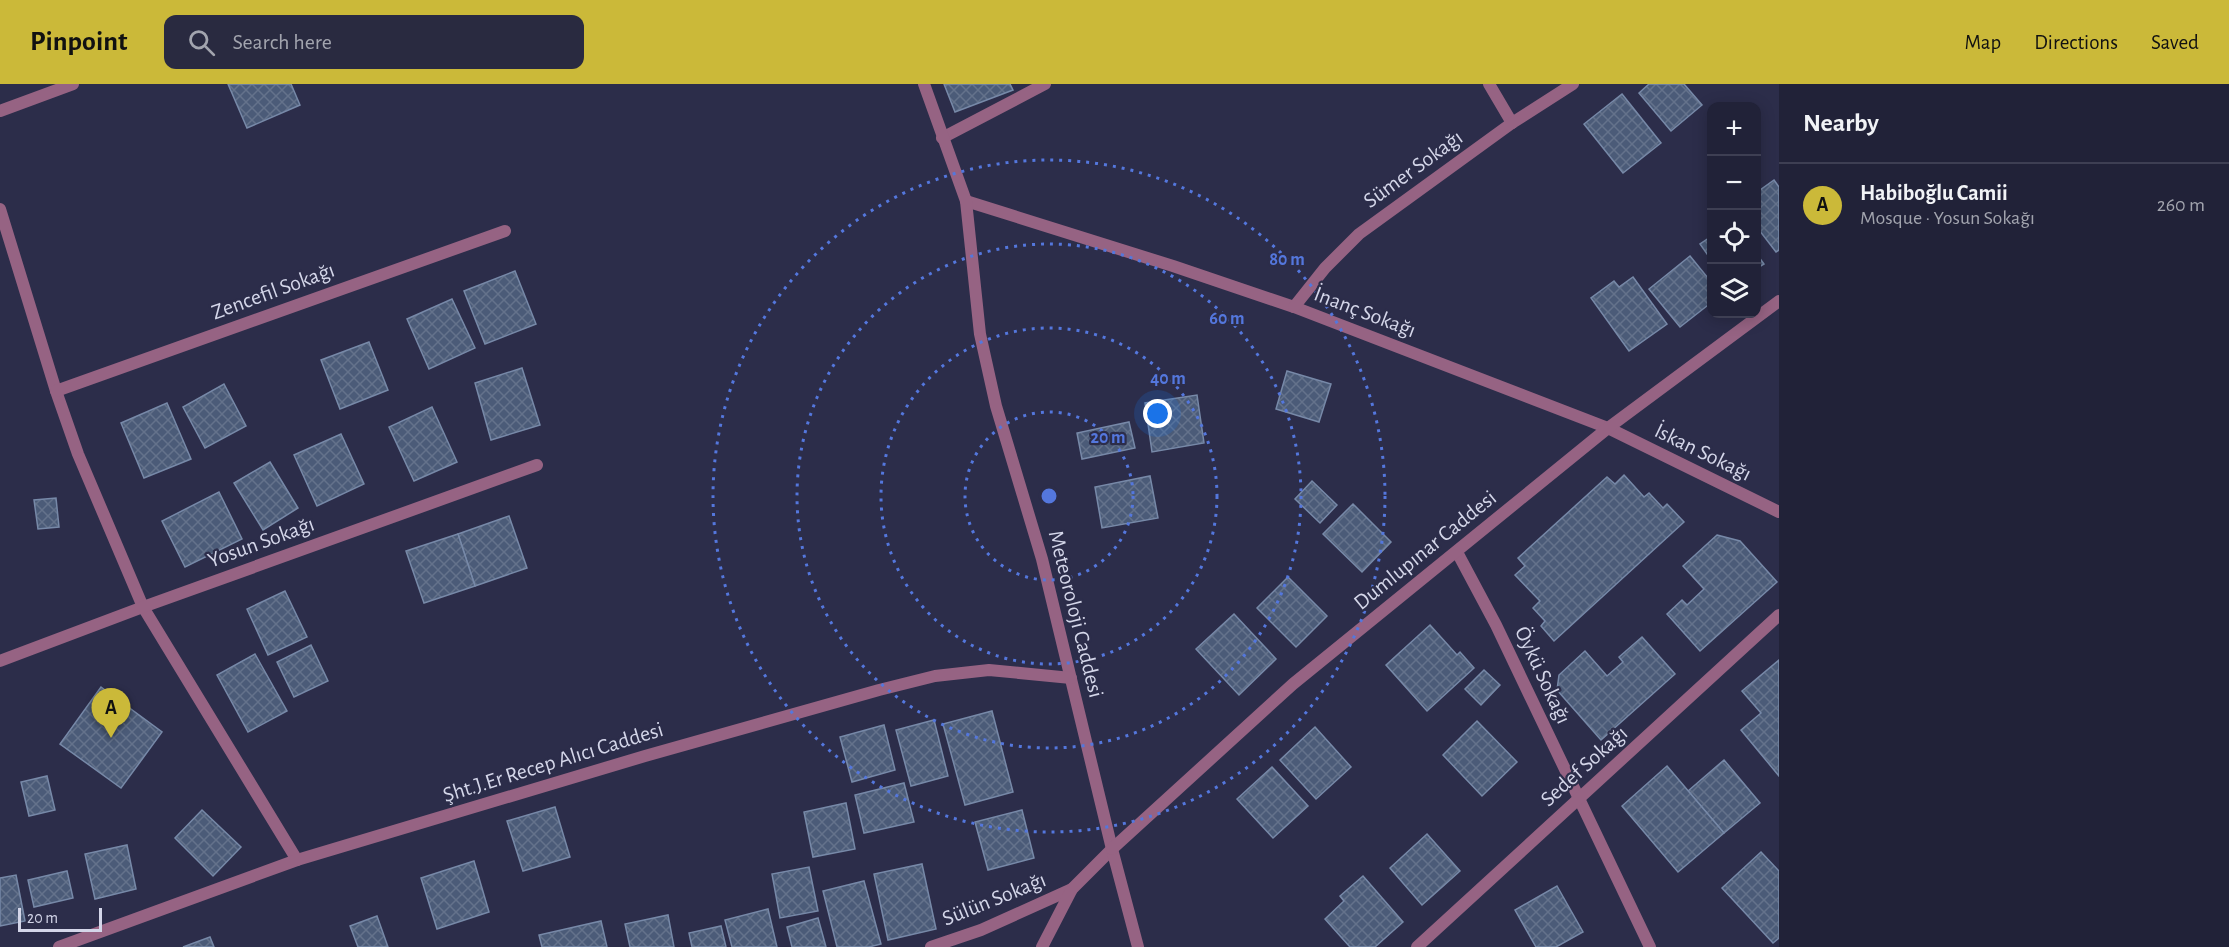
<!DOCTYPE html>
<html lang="en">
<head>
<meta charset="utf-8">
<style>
  :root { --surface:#212238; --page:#292a40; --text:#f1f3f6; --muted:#a2a4ae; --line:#3e3f53; --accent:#cbb939 }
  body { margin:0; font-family:"Alegreya Sans",sans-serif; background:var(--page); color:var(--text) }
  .controls { position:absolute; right:18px; top:18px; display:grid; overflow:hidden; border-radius:12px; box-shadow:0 3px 15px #0003 }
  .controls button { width:54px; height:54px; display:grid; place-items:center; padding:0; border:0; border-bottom:2px solid var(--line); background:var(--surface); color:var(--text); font:30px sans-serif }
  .scale { position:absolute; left:18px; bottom:15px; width:84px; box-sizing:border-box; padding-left:6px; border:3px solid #d4d6e9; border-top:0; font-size:16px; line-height:21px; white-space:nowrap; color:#d4d6e9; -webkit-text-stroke:4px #2c2d4a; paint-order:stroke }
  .you { position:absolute; left:1158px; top:330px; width:21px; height:21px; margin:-15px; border:4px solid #fff; border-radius:50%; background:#1a73e8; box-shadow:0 0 0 9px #1a73e833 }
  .badge { display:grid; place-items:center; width:39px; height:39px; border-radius:50%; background:var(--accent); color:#111; font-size:20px; font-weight:700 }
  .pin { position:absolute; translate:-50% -50px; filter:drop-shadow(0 2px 3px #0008) }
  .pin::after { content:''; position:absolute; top:32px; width:21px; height:18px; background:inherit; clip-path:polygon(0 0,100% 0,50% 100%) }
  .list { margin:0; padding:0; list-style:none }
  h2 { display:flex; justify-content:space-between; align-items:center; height:78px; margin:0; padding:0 24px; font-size:26px }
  h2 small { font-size:20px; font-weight:400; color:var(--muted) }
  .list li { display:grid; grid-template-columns:39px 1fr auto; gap:18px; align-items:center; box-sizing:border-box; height:84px; padding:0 24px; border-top:2px solid var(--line) }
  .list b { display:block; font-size:22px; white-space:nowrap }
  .list p { margin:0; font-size:20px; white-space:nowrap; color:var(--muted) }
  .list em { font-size:20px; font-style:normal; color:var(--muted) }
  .icon { flex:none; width:33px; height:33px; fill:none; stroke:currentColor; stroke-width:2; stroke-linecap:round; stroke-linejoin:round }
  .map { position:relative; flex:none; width:1779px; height:863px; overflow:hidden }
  header { display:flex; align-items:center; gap:36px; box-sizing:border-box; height:84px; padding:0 30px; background:var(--accent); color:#111 }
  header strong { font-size:28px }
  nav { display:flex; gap:33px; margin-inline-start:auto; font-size:21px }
  .search { width:420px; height:54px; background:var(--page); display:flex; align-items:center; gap:15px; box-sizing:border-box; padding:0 21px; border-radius:12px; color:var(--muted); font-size:22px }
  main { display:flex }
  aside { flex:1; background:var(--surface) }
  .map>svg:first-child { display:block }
  .building { fill:url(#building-cross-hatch); stroke:#7789a8; stroke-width:1.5 }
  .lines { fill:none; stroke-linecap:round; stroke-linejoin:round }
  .service { stroke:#966383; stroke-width:12 }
  .minor { stroke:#966383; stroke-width:12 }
  .tertiary { stroke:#966383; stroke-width:12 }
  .ring { fill:none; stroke:#5477dd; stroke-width:3; stroke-dasharray:3 6 }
  .labels { text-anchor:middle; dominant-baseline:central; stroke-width:4.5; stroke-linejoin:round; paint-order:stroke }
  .street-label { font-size:22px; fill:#d4d6e9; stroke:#2c2d4a }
  .centre { fill:#5477dd; stroke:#2c2d4a; stroke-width:3 }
  .ring-label { font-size:18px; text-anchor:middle; font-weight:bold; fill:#5477dd; stroke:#2c2d4a; stroke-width:4.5; stroke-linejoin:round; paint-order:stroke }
</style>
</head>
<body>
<header>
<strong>Pinpoint</strong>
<div class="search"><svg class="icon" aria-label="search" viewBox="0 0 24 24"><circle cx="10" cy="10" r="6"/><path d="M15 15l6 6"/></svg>Search here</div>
<nav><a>Map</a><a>Directions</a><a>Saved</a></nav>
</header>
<main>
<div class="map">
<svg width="1779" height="863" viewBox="0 0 1779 863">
  <defs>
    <pattern id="building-cross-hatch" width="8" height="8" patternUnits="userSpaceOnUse" patternTransform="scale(1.5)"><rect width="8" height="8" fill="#4b5b78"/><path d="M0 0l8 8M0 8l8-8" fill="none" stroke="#64728b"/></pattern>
  </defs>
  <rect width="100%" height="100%" fill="#2c2d4a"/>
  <g class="building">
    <polygon points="228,0 291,0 300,21 247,44"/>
    <polygon points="944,0 1010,0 1013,6 955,28"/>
    <polygon points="1649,0 1684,0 1702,21 1671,47 1639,9"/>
    <polygon points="1622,10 1661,59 1623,89 1584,40"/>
    <polygon points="1774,96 1779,103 1779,166 1776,168 1756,142 1756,109"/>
    <polygon points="1712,152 1712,177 1700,160"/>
    <polygon points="1756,169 1764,180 1756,185"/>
    <polygon points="1690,172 1712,199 1712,218 1680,243 1649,205"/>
    <polygon points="515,187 536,240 485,260 464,207"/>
    <polygon points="1633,193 1667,240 1629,267 1591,214 1614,197 1619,203"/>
    <polygon points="452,215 475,264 429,285 407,235"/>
    <polygon points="369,258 388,306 340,325 321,276"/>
    <polygon points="522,284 540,341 491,356 475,299"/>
    <polygon points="1287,287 1331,300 1319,338 1276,325"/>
    <polygon points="224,300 246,342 205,364 183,323"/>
    <polygon points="1197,311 1204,359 1152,368 1145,319"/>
    <polygon points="167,319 191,375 144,394 121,339"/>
    <polygon points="432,323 457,378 414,397 389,343"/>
    <polygon points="1129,338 1135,364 1082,375 1077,349"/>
    <polygon points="341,350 364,400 317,422 294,371"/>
    <polygon points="270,378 298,424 263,446 234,399"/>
    <polygon points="1624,391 1644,413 1649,409 1663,424 1667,420 1684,438 1554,557 1541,542 1545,537 1533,524 1540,517 1515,491 1525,482 1518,474 1607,393 1615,400"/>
    <polygon points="1150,392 1158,434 1102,444 1095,403"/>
    <polygon points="1312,397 1337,421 1320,439 1295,415"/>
    <polygon points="219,408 242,455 185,483 162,437"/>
    <polygon points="56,414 59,443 38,445 34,416"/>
    <polygon points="1353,420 1391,458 1362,488 1323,450"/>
    <polygon points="509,432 527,484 475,502 458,450"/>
    <polygon points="458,450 475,502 424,519 406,467"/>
    <polygon points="1717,451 1740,457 1777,498 1700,567 1667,530 1682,516 1687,521 1704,505 1683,482"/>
    <polygon points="1288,493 1327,532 1296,563 1257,524"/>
    <polygon points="285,507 307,553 268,571 247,525"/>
    <polygon points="1234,530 1276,575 1239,611 1196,565"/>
    <polygon points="1430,541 1457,571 1460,568 1474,584 1427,627 1386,581"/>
    <polygon points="1642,553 1675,590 1601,656 1557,606 1559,591 1585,567 1607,592 1623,578 1619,573"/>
    <polygon points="311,561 328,597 294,613 277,578"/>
    <polygon points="255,570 287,627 248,648 217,591"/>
    <polygon points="1779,576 1779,692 1741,646 1761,629 1742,607"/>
    <polygon points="1484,586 1500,601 1481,621 1465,605"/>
    <polygon points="101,603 162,648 121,704 60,660"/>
    <polygon points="992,627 1013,708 965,721 943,640"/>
    <polygon points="934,636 948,692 911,702 896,646"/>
    <polygon points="1477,637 1517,678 1482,712 1443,671"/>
    <polygon points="884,641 895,686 852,698 840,653"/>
    <polygon points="1315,643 1351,683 1316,715 1280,676"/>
    <polygon points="1724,676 1760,719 1724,749 1688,707"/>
    <polygon points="1667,682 1724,749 1678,788 1622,722"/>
    <polygon points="1272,683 1308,722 1273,754 1237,715"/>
    <polygon points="47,692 55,726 29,732 21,698"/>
    <polygon points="904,699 914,738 864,749 855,711"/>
    <polygon points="846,719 855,765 813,773 804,728"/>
    <polygon points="555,723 570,773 523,787 507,737"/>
    <polygon points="202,726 241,763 213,792 175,754"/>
    <polygon points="1022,726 1034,774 988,786 975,738"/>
    <polygon points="1427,750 1460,787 1422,821 1390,784"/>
    <polygon points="127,761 136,805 95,815 85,770"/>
    <polygon points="1761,768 1779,787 1779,854 1773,859 1722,804"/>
    <polygon points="474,777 489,828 437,845 421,794"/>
    <polygon points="922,780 936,845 888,856 874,790"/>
    <polygon points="809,783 818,827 780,834 772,790"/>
    <polygon points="67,787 73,814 34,823 28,796"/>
    <polygon points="16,791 25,837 0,842 0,794"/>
    <polygon points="1363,792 1403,838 1375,863 1350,863 1325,835 1344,817 1340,812"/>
    <polygon points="864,797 881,860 869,863 837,863 823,807"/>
    <polygon points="1557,802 1583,848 1556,863 1536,863 1515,826"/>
    <polygon points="768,825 777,863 732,863 725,836"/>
    <polygon points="668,831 674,863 630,863 625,840"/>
    <polygon points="377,832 388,863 358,863 350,842"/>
    <polygon points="818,834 826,863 792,863 787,843"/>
    <polygon points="601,837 607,863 542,863 539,851"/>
    <polygon points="721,842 726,863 692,863 689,849"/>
    <polygon points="210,853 214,863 183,863"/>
  </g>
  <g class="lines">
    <polyline class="service" points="1489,0 1512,39"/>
    <g class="minor">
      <polyline points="0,27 73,0"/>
      <polyline points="942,54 1045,0"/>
      <polyline points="966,117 1173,182 1294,223 1608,344 1779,428"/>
      <polyline points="0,125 56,307 78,370 143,523 297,776"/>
      <polyline points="1294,223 1325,184 1359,150 1512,39 1573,0"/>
      <polyline points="56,307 505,147"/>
      <polyline points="1457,468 1496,541 1650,863"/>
      <polyline points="0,577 143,523 537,381"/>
      <polyline points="931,863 981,846 1072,805"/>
      <polyline points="1042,863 1072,805 1112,765"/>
      <polyline points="1417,863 1779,531"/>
    </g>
    <g class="tertiary">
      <polyline points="924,0 966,117 980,250 996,322 1042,475 1112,765 1138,863"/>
      <polyline points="1112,765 1293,600 1608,344 1779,217"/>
      <polyline points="59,863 297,776 645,672 879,606 935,592 989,586 1071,594"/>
    </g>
  </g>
  <g class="ring">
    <circle cx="1049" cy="412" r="84"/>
    <circle cx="1049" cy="412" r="168"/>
    <circle cx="1049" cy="412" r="252"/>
    <circle cx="1049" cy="412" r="336"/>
  </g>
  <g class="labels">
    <g class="street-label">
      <text transform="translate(1413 85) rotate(-36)">Sümer Sokağı</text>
      <text transform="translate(273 207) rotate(-20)">Zencefil Sokağı</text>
      <text transform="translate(1365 228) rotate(21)">İnanç Sokağı</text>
      <text transform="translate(1703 368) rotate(26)">İskan Sokağı</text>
      <text transform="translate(261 458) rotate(-20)">Yosun Sokağı</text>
      <text transform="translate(1425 466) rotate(-39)">Dumlupınar Caddesi</text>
      <text transform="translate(1076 530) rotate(76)">Meteoroloji Caddesi</text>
      <text transform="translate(1543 591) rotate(65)">Öykü Sokağı</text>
      <text transform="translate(553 678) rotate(-17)">Şht.J.Er Recep Alıcı Caddesi</text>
      <text transform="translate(1584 682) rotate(-42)">Sedef Sokağı</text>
      <text transform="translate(994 815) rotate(-22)">Sülün Sokağı</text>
    </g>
  </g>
  <circle cx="1049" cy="412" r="9" class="centre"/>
  <g class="ring-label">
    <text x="1287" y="181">80 m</text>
    <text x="1227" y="240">60 m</text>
    <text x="1168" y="300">40 m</text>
    <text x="1108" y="359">20 m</text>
  </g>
</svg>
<div class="controls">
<button>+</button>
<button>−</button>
<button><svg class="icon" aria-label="locate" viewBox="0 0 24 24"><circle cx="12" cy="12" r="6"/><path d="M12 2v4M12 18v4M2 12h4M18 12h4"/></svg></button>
<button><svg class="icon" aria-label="layers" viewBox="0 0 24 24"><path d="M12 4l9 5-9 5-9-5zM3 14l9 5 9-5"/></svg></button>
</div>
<div class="scale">20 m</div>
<div class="you"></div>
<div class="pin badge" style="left:111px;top:654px">A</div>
</div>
<aside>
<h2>Nearby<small></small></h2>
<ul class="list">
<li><span class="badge">A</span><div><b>Habiboğlu Camii</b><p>Mosque · Yosun Sokağı</p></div><em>260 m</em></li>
</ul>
</aside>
</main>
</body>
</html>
